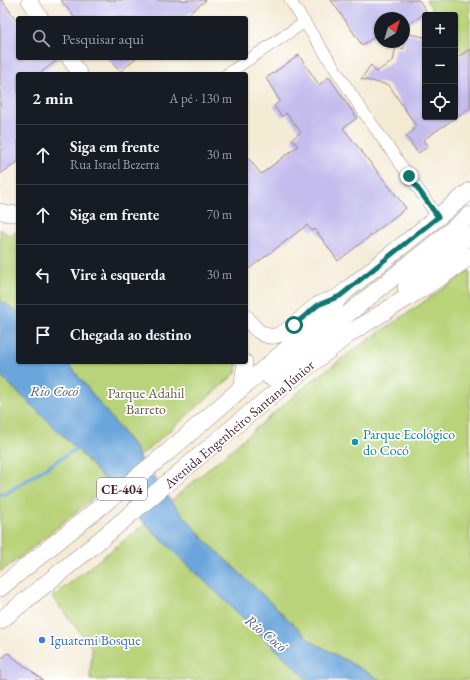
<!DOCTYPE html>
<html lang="pt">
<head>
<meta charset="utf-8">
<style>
  :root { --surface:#171b24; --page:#20242c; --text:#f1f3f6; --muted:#9ea1a6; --line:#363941 }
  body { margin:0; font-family:"EB Garamond",serif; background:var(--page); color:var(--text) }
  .controls { position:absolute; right:12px; top:12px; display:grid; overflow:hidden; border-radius:4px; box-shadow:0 1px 3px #0004 }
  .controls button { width:36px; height:36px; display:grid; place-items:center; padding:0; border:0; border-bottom:1px solid var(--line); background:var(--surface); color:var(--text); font:20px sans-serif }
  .compass { position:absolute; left:374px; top:12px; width:36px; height:36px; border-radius:50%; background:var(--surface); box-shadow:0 1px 3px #0004; rotate:38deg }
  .stop { position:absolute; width:12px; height:12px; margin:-9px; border:3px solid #0f766e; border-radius:50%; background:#fff }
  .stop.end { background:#0f766e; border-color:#fff; box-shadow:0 1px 4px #0008 }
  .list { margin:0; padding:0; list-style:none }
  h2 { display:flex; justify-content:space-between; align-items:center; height:52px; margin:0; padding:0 16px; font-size:17px }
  h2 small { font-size:13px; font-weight:400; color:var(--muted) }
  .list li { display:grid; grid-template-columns:26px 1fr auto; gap:12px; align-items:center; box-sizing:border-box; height:60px; padding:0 16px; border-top:1px solid var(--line) }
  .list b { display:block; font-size:15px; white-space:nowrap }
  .list p { margin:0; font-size:13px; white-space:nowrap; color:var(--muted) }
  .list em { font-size:13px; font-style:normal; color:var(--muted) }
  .icon { flex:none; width:22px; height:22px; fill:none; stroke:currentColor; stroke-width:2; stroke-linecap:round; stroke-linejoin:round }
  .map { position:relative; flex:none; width:470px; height:680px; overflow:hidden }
  .search { position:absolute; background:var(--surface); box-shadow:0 1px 3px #0004; left:16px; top:16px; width:232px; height:44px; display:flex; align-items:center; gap:10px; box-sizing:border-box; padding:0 14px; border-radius:4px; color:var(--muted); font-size:15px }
  .panel { position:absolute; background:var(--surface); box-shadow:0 1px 3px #0004; left:16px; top:72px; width:232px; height:292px; border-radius:4px }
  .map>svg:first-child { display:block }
  .green { fill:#b8d379; stroke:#817952 }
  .water { fill:#6ba5db; stroke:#5a6283 }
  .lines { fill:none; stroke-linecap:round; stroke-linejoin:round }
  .stream { stroke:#6ba5db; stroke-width:3.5 }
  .building { fill:#c3bced }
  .street-casing { stroke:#9f8580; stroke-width:12 }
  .secondary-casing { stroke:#9f8580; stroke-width:16 }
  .primary-casing { stroke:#9f8580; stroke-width:18 }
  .street { stroke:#fff; stroke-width:11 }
  .secondary { stroke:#fff; stroke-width:15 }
  .primary { stroke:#fff; stroke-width:17 }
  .route { stroke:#0f766e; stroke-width:5 }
  .culture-dot { fill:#0f9aa8; stroke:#fff; stroke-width:1.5 }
  .shop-dot { fill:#3f7fe0; stroke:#fff; stroke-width:1.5 }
  .labels { text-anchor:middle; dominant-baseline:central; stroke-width:3.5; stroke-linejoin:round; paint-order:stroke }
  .shield { fill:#fff; stroke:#80626b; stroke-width:1 }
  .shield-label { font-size:13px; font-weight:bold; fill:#4a1f2b }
  .park-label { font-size:14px; fill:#6b5542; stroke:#fff }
  .street-label { font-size:14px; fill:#4a1f2b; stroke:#fff }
  .culture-label { font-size:14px; fill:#0d838f; stroke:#fff; text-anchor:start }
  .shop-label { font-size:14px; fill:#366cbe; stroke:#fff; text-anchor:start }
  .water-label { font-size:15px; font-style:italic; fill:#595b7a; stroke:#fff }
</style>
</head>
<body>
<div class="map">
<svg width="470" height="680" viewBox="0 0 470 680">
  <rect width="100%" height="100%" fill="#fff"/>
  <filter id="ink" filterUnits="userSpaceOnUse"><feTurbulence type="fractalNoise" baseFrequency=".025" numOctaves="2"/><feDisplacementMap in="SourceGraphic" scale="8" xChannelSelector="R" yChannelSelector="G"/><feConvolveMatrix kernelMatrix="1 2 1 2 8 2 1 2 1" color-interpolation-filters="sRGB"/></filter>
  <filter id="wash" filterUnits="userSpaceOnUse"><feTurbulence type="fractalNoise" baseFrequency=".012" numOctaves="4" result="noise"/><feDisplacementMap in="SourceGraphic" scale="16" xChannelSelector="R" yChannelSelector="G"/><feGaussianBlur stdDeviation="0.9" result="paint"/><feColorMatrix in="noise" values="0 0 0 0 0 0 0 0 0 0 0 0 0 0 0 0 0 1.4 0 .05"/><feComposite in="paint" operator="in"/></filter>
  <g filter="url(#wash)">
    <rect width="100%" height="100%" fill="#f4ebd5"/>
    <g class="green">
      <polygon points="426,0 470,0 470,49 463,54 455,42 455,15 436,15"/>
      <polygon points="0,229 10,236 18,231 18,313 0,300"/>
      <polygon points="470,270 470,680 381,680 311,641 204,539 171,501 309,383 354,350"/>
      <polygon points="67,362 237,362 236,373 139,457 136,449"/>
      <polygon points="0,375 79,451 109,485 22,556 0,572"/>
      <polygon points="145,524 308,680 90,680 92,648 52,597"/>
    </g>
    <polygon class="water" points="0,300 18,313 18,362 67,362 136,449 139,457 171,501 204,539 311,641 381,680 308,680 145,524 79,451 0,375"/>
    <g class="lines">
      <polyline class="stream" points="0,494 5,494 79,447"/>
    </g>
    <g id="blocks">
      <g class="building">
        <polygon points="0,0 2,0 18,23 18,58 60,58 39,74 18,74 18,162 0,174"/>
        <polygon points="61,0 206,0 184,18 75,18"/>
        <polygon points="331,0 419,0 427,12 404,27 404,18 380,18 380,33 362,45"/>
        <polygon points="404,33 425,37 425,117 455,117 455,59 470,49 470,108 423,140 428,147 418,153 406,136 414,130 413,128 416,126 389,85 361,79 371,65 376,72 393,61 396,47 404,49"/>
        <polygon points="299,55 319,85 329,77 357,118 343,128 406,208 338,261 315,229 312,231 307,225 246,271 246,155 261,174 298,146 292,139 301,132 286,113 282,117 274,106 280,101 266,78"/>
        <polygon points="108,58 136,58 120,72"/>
        <polygon points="8,653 43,680 0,680 0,660"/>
      </g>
    </g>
  </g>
  <g filter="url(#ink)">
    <use href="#blocks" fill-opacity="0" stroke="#9f8580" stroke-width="1"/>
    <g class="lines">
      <defs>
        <g id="street">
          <polyline points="290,0 362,110 438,217"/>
          <polyline points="227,74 305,22"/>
        </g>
        <g id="secondary">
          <polyline points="29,0 41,18"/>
          <polyline points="69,58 80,74"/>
          <polyline points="0,211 8,214 18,213"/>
          <path d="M246 317C274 358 290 324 317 305 324 301 333 299 340 296"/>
          <polyline points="241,390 245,362"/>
        </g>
        <g id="primary">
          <polyline points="406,288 470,235"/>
          <polyline points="270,377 470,215"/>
          <polyline points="0,588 169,451 327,314 340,296 347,290 470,191"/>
          <polyline points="0,621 94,545 256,408 350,333 439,278 470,256"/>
        </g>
      </defs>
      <use href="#street" class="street-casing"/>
      <use href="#secondary" class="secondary-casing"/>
      <use href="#primary" class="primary-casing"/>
      <use href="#street" class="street"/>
      <use href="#secondary" class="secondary"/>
      <use href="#primary" class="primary"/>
    </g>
  </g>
  <g class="lines" filter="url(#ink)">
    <polyline class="route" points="294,325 318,305 340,296 438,217 409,176"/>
  </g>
  <circle class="culture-dot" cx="355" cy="442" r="4"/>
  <circle class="shop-dot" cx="42" cy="640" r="4"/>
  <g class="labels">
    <rect class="shield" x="97" y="478" width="50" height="22" rx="3"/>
    <g class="shield-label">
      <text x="122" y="489">CE-404</text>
    </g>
    <g class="park-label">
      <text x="146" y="393">Parque Adahil<tspan x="146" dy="16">Barreto</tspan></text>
    </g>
    <g class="street-label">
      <text transform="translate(239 424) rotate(-40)">Avenida Engenheiro Santana Júnior</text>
    </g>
    <g class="culture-label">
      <text x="363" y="434">Parque Ecológico<tspan x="363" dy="16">do Cocó</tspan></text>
    </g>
    <g class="shop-label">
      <text x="50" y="640">Iguatemi Bosque</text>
    </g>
    <g class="water-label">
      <text x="54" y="390">Rio Cocó</text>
      <text transform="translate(266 633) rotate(39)">Rio Cocó</text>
    </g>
  </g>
</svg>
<div class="controls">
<button>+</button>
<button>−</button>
<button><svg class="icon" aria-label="locate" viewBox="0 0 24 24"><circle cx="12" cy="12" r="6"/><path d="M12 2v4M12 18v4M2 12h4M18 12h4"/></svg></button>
</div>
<svg class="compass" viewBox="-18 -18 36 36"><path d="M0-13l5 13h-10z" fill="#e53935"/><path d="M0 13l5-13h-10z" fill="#9ea1a6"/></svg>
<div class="stop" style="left:294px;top:325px"></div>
<div class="stop end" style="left:409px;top:176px"></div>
<div class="search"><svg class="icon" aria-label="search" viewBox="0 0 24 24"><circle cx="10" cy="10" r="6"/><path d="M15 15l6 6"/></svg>Pesquisar aqui</div>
<section class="panel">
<h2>2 min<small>A pé · 130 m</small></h2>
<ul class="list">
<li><svg class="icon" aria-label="ahead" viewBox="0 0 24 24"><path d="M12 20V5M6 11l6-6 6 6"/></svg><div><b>Siga em frente</b><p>Rua Israel Bezerra</p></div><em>30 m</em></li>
<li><svg class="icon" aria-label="ahead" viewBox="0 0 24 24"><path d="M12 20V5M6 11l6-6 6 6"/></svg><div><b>Siga em frente</b></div><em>70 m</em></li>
<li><svg class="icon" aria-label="left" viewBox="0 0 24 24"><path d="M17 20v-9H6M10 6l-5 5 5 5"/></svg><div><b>Vire à esquerda</b></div><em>30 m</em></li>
<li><svg class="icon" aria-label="arrive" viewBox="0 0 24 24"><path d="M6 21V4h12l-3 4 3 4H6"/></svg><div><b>Chegada ao destino</b></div></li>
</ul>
</section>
</div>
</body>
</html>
